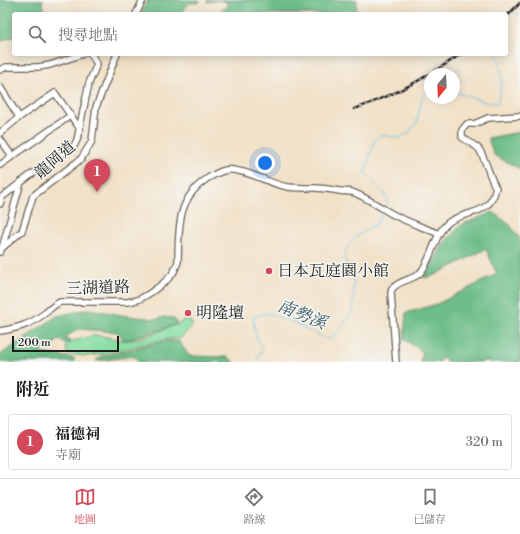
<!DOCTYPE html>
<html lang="zh-TW">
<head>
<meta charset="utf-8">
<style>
  :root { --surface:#fff; --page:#f2f2f2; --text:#202124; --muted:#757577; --line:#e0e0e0; --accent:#d1495b }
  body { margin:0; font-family:"Libre Bodoni","Noto Serif TC",serif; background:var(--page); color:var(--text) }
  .compass { position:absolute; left:424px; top:68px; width:36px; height:36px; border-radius:50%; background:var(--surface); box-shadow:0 2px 10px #0003; rotate:198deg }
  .scale { position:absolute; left:12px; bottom:10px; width:107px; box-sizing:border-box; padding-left:4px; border:2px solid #1c1c1c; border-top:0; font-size:11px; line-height:14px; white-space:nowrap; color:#1c1c1c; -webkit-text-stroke:3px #f6f6f2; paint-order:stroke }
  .you { position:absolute; left:265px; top:163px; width:14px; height:14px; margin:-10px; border:3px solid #fff; border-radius:50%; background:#1a73e8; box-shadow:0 0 0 6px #1a73e833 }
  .badge { display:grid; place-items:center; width:26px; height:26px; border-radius:50%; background:var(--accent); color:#fff; font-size:13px; font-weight:700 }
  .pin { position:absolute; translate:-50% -33px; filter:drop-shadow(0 1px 2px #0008) }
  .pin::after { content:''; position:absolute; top:21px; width:14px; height:12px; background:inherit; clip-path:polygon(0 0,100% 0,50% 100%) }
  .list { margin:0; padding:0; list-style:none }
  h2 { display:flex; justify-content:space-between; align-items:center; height:52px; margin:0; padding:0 16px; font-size:17px }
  h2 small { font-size:13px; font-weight:400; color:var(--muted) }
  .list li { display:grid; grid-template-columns:26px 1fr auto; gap:12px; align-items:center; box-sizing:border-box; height:56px; margin:0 8px 8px; padding:0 8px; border:1px solid var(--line); border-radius:4px }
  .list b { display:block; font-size:15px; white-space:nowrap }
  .list p { margin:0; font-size:13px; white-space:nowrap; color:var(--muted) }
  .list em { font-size:13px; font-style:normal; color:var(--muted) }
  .icon { flex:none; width:22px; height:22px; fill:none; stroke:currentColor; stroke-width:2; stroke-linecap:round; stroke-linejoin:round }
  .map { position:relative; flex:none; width:520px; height:362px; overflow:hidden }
  .search { position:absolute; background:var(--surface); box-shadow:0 2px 10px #0003; left:12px; right:12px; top:12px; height:44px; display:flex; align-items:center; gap:10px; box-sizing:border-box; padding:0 14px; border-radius:4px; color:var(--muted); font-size:15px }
  .sheet { height:116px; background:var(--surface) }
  nav { display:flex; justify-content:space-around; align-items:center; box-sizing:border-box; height:56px; border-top:1px solid var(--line); background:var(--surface); font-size:11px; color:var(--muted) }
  nav a { display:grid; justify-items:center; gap:2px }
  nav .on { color:var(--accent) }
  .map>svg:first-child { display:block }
  .green { fill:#87dea2; stroke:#527d5f }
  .forest { fill:#6dbd88; stroke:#446c52 }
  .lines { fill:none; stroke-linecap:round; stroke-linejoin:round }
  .stream { stroke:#6ac1e7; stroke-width:1 }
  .minor-casing { stroke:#676158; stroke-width:8 }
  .minor { stroke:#fff; stroke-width:5.5 }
  .rail-casing { stroke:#1c1c1c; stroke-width:2.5 }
  .rail { stroke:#f6f6f2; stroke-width:1; stroke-dasharray:3; stroke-linecap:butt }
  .poi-dot { fill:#d1495b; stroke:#f6f6f2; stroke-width:1.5 }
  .labels { text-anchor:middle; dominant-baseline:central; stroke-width:3; stroke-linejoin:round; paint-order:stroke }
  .street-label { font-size:16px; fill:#1c1c1c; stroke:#f6f6f2 }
  .poi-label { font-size:16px; fill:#1c1c1c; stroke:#f6f6f2; text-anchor:start }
  .water-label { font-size:17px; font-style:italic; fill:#375663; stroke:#f6f6f2 }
</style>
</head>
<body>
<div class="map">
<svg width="520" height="362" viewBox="0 0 520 362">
  <rect width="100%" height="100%" fill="#f6f6f2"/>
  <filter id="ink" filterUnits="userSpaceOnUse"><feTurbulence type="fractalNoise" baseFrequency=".025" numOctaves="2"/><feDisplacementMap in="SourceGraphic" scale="8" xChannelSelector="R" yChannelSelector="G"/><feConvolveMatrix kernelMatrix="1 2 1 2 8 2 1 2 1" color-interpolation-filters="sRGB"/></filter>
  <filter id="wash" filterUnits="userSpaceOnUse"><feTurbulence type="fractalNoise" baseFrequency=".012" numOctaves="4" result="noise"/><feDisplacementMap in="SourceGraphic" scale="16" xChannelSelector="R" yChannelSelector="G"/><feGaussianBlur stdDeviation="0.9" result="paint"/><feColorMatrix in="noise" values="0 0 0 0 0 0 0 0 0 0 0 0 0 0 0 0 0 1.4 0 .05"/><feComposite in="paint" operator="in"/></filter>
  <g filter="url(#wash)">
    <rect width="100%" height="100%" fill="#f1e1c7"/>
    <polygon class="green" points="187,318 193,325 181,338 162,340 103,354 86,356 67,354 65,340 73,341 96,335 123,340 137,340 178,324"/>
    <g class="forest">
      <polygon points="0,0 44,0 42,2 46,14 14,14 14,37 8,38 0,42"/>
      <polygon points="148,0 200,0 199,3 188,3 182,14 141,14"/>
      <polygon points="208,0 357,0 356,12 354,14 218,14 229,3 220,0 207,2"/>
      <polygon points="520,132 520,169 494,155 488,138"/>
      <polygon points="493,212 510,225 520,239 520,362 488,362 487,360 483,362 447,362 443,356 439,362 420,362 423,352 404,339 406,313 437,304 497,274 486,249 435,275 424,278 444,243 461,225"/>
      <polygon points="88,309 127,316 156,319 164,317 172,318 175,320 177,324 135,338 124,340 118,332 79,329 65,337 71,344 59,340 39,353 74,358 74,362 0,362 0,355 57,316"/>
      <polygon points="165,341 179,341 189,356 228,357 234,362 139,362 133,356 96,361 100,357"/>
    </g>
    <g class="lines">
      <g class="stream">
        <polyline points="503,14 509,11 520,15"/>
        <path d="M454 92 486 102 497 104C502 88 504 69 497 54"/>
        <polyline points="385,207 388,203 384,193 365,174 375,139 383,135 399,138 409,133 417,122 422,98 426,92 430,92"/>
        <polyline points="256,362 262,350 255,332 253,317 269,313 292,322 329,340 338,332 353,311 354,281 344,258 347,247 358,235 376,224 383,212"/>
      </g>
    </g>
  </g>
  <g filter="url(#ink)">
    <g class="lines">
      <defs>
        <g id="minor">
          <polyline points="136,14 143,0"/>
          <polyline points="0,70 6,67 38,67 50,65 83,54"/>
          <polyline points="0,87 19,117"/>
          <polyline points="0,133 21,116 55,93 80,129"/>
          <polyline points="0,139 12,156"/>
          <polyline points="0,165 70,116"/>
          <polyline points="0,204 2,197 32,174 74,146 77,140 89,83 97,64 91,54"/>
          <polyline points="2,248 21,182"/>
          <polyline points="0,252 2,248 22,231 33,196 81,159 92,141 96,107 117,54"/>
          <path d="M0 331C18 328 30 325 45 313 51 309 53 305 60 302H128C131 301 134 301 137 300 146 297 168 281 173 273 175 270 176 266 178 262 179 228 176 199 208 178 215 174 225 168 233 170 253 172 269 184 288 187 297 188 306 188 315 188 324 188 332 190 340 191 344 192 348 191 352 192 364 196 380 207 392 214 407 222 423 227 439 234"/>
          <path d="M396 362 391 293C391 292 392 289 393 288 400 280 413 280 420 273 432 260 434 233 449 222 462 212 485 215 493 197 494 195 495 191 496 188 490 179 484 154 478 148 473 144 467 141 462 137V130L467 124H474L488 118 520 116"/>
        </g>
      </defs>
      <use href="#minor" class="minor-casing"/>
      <use href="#minor" class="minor"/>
      <defs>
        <g id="rail">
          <polyline points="506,17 520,3"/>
          <path d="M354 109C363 106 372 103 380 99 409 88 436 71 461 54"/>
        </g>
      </defs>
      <use href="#rail" class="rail-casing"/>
      <use href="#rail" class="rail"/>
    </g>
  </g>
  <g class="poi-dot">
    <circle cx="269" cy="271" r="4"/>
    <circle cx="188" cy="313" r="4"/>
  </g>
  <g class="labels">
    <g class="street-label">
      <text transform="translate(55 160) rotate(-41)">龍岡道</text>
      <text transform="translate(98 288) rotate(-2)">三湖道路</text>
    </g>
    <g class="poi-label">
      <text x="277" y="271">日本瓦庭園小館</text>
      <text x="196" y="313">明隆壇</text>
    </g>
    <g class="water-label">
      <text transform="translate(302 315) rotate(22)">南勢溪</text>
    </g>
  </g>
</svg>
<svg class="compass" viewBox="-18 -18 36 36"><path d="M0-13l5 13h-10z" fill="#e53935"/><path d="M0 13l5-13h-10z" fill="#757577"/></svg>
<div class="scale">200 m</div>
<div class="you"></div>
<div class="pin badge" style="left:97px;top:192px">1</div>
<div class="search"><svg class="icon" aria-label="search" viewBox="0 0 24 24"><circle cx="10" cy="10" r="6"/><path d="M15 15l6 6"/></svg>搜尋地點</div>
</div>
<section class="sheet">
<h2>附近<small></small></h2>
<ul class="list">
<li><span class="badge">1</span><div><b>福德祠</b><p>寺廟</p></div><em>320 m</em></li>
</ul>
</section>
<nav>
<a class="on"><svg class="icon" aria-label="map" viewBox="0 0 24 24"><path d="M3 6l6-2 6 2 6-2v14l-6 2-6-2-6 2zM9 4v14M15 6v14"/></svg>地圖</a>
<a><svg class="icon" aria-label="directions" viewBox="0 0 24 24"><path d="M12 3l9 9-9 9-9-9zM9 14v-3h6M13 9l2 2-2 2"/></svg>路線</a>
<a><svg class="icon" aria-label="saved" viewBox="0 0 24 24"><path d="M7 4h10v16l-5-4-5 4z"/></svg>已儲存</a>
</nav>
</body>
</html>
